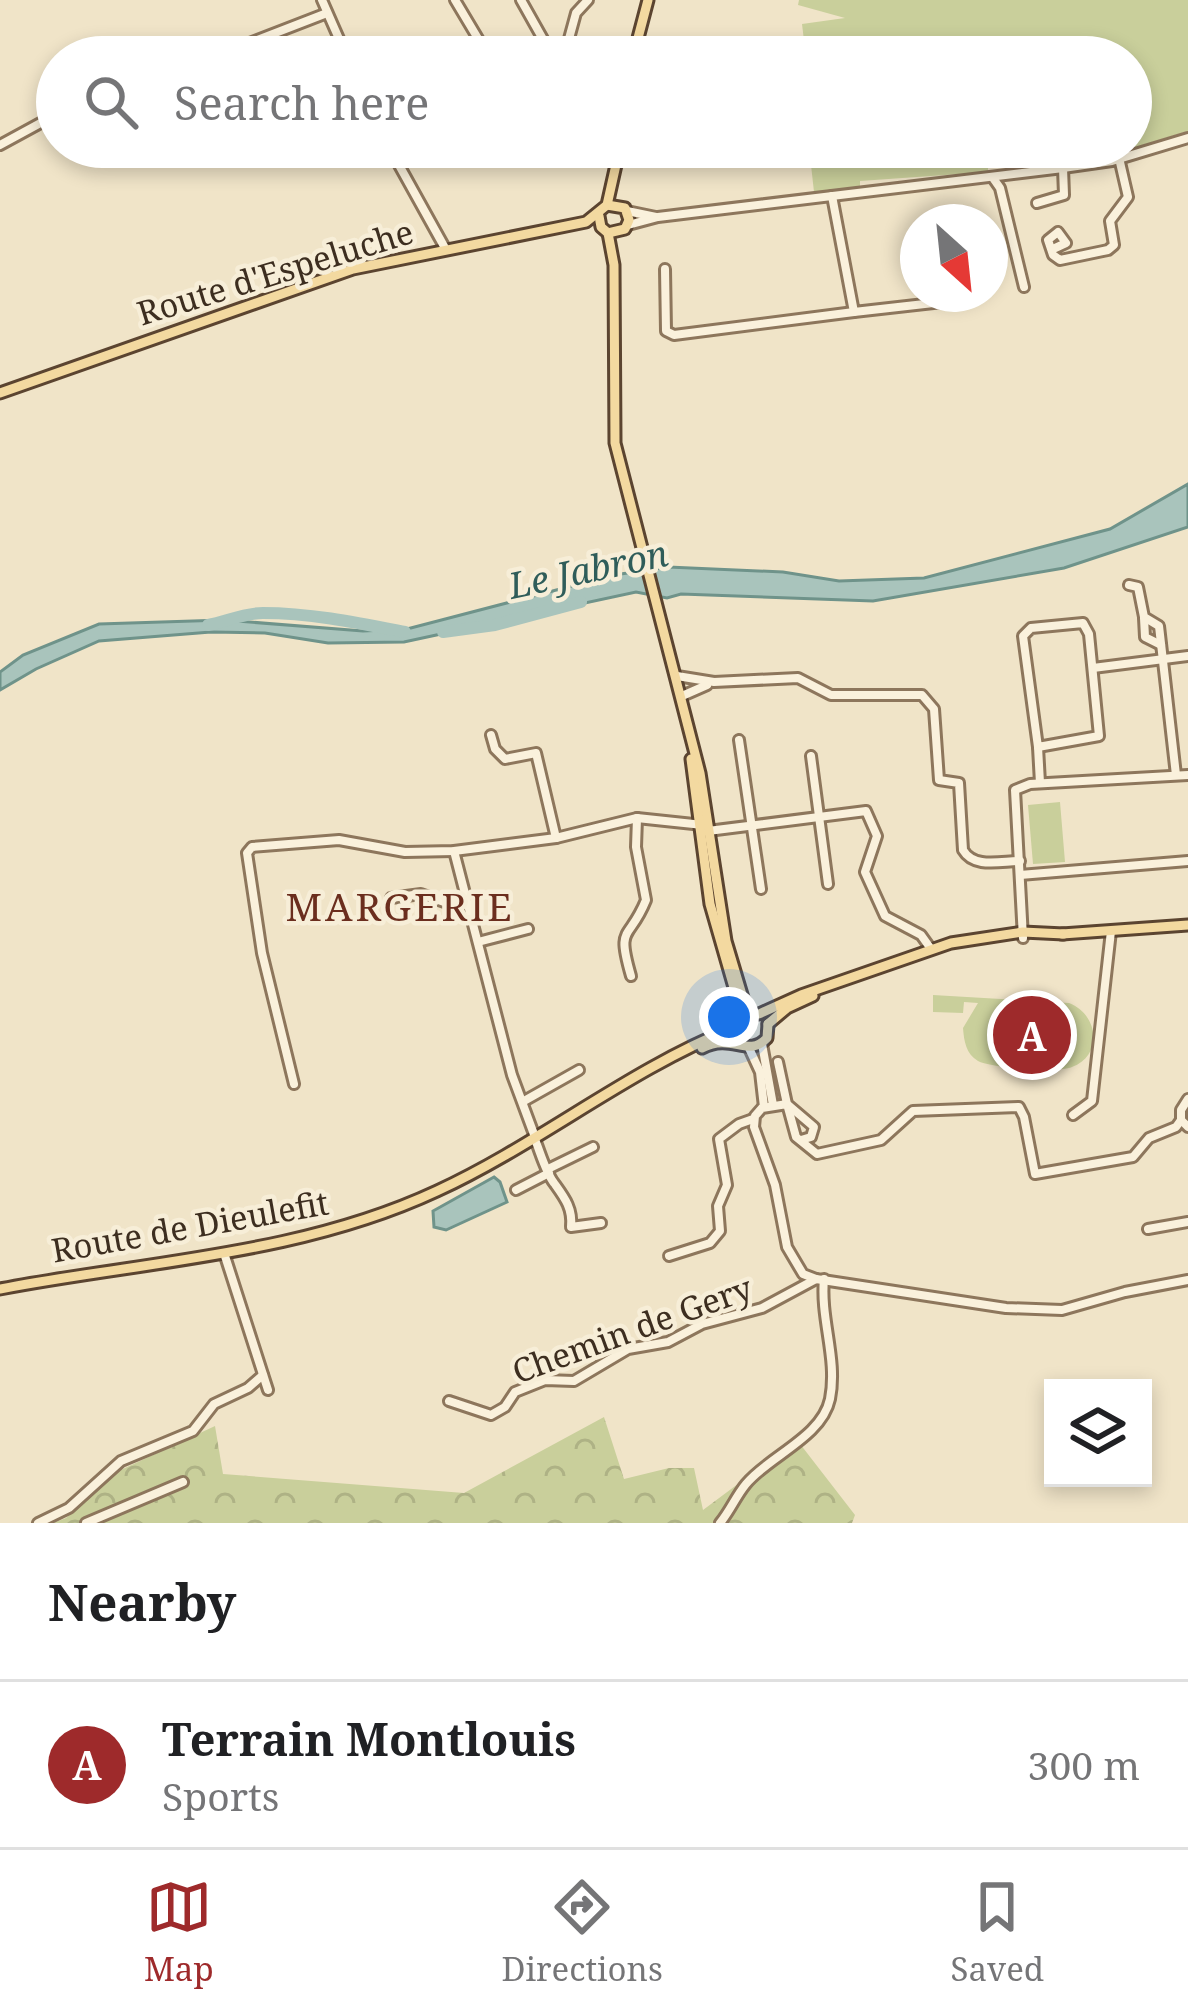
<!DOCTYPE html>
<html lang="en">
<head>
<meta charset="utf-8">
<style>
  :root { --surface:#fff; --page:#f2f2f2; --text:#202124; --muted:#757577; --line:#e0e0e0; --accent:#9e2a2b }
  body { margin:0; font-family:"Noto Serif",serif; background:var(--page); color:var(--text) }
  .controls { position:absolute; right:36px; bottom:36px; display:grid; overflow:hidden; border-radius:0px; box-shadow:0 6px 18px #0003 }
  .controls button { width:108px; height:108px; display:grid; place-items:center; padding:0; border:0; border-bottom:3px solid var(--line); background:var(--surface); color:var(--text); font:60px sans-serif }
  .compass { position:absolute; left:900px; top:204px; width:108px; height:108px; border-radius:50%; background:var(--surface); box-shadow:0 6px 18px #0003; rotate:153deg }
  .you { position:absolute; left:729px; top:1017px; width:42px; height:42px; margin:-30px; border:9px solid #fff; border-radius:50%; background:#1a73e8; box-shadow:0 0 0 18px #1a73e833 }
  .badge { display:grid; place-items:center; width:78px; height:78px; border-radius:50%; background:var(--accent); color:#fff; font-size:39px; font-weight:700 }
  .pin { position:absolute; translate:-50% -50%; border:6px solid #fff; box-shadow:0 3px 12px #0006 }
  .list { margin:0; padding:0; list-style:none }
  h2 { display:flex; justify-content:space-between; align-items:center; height:156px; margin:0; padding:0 48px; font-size:51px }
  h2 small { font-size:39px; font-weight:400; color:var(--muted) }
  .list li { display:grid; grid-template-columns:78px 1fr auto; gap:36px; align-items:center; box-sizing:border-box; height:168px; padding:0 48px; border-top:3px solid var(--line) }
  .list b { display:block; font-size:45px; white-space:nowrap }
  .list p { margin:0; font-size:39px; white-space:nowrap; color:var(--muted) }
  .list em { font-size:39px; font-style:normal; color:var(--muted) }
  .icon { flex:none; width:66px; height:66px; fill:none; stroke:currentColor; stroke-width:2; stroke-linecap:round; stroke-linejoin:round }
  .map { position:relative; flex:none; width:1188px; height:1523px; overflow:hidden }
  .search { position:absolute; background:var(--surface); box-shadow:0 6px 18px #0003; left:36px; right:36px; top:36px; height:132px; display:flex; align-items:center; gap:30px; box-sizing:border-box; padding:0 42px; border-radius:66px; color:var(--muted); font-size:45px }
  .sheet { height:324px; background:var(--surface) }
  nav { display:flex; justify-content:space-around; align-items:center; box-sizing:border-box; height:168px; border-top:3px solid var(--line); background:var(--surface); font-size:33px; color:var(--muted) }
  nav a { display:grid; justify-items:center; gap:6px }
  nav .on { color:var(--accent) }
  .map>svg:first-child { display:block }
  .forest { fill:url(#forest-crowns) }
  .park { fill:#c9cf9b }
  .water { fill:#a9c4bc; stroke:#6f938a; stroke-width:3 }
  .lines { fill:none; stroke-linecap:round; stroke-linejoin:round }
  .river { stroke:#a9c4bc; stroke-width:12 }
  .minor-casing { stroke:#8d765c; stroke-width:14 }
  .major-casing { stroke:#5b4430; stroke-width:15 }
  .minor { stroke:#faf1dc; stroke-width:8 }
  .major { stroke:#f3d9a0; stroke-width:9 }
  .labels { text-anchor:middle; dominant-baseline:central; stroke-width:9; stroke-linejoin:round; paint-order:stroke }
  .street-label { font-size:33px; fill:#3d2e20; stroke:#f7eed8 }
  .water-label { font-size:36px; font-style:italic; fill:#2f5d5a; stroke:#f7eed8 }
  .quarter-label { font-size:39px; letter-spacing:3px; fill:#6b2e1e; stroke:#f7eed8 }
</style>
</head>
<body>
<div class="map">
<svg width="1188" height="1523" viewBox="0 0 1188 1523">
  <defs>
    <pattern id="forest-crowns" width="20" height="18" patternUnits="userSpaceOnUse" patternTransform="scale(3)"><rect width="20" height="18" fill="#c9cf9b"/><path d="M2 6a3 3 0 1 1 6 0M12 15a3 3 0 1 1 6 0" fill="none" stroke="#aeb285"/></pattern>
  </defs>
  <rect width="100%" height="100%" fill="#f0e4c8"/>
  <polygon class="forest" points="604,1417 624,1479 669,1468 694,1468 703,1510 797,1440 855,1515 852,1523 53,1523 66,1518 110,1475 215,1426 223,1474 464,1493"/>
  <g class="park">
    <path d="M799 0H1188V131L1113 154 1059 161 1058 158C1035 160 1010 172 988 164V172L860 181V187L814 192 809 147H1131V57H806L802 24 845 18 798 5Z"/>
    <polygon points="1060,802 1065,862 1033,864 1028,805"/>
    <path d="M933 995 1069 1003C1098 1014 1104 1055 1072 1067 1058 1073 991 1068 978 1061 966 1054 964 1041 963 1028L978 1003 964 1002 963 1013 933 1012Z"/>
  </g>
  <g class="water">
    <polygon points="1188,484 1188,527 1064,568 873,601 681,594 667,598 636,592 404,642 328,643 265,633 211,632 99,641 36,669 0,690 0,672 23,655 99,624 224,620 363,631 407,629 614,575 668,567 783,572 839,581 924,578 1110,529"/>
    <polygon points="494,1177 500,1182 507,1202 446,1230 434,1227 433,1211"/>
  </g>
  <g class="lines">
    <g class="river">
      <path d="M208 625C226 622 242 613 263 613 311 613 359 623 405 632"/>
      <polyline points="443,632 495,625 581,602"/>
    </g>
    <defs>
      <g id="minor">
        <polyline points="322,0 347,57"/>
        <polyline points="455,0 489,57"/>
        <polyline points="521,0 553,57"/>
        <polyline points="213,57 327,13"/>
        <polyline points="564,57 576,13 588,0"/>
        <polyline points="0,145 57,114"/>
        <polyline points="389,147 445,248"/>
        <polyline points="993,178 1000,188 1024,287"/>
        <polyline points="832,196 854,312 960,300"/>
        <polyline points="1037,203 1064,195 1063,168"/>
        <polyline points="627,211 656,217"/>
        <polyline points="628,225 658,217 1063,168 1112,161 1188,138"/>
        <polyline points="1053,249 1066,243 1058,232 1048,240 1053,255 1060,260 1108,250 1114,245 1110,221 1128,197 1119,158"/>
        <polyline points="665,269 666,331 674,335 854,312"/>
        <polyline points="1129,585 1138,587 1144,617 1159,626 1176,775"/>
        <polyline points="1144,618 1145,637 1161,645"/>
        <polygon points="1083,623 1089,634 1099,736 1038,747 1023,636 1031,628"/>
        <polyline points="1093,668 1188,656"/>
        <path d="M677 676 714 682 798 678 831 695H922L934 709 939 780 959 783 963 850C974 869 1001 861 1020 861"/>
        <polyline points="682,696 707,685"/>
        <polyline points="491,735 495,749 505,759 536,753 556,838"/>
        <polyline points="739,740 761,889"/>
        <polyline points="1038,747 1040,783"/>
        <polyline points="811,756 828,884"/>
        <polyline points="708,831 866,811 877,836 865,872 885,916 921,935 931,949"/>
        <polyline points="454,851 512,1075 535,1137"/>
        <polyline points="1020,875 1188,861"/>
        <polyline points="391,898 421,894 444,902 465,897"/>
        <polyline points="1023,938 1015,790 1030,784 1188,775"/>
        <polyline points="478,942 528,929"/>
        <path d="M631 976C616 924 629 942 646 900L636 847 637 818"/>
        <polyline points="762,1044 773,1105"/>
        <polyline points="749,1048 760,1072 764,1107"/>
        <polyline points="778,1062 787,1104 814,1127 811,1137 801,1140"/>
        <polyline points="294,1084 262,953 247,853 252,847 339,840 405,852 454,851 556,838 637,818 703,825"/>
        <polyline points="1188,1099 1181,1110 1181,1120 1188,1127"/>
        <polyline points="524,1101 579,1070"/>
        <polyline points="1073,1115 1092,1101 1111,931"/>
        <path d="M534 1137C540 1151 545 1171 554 1183 564 1197 573 1208 571 1227L601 1223"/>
        <polyline points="548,1169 593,1147"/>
        <polyline points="516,1190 549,1173"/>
        <polyline points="1148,1229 1188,1222"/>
        <polyline points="224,1253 268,1390"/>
        <polyline points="669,1256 710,1243 720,1231 718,1206 727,1185 719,1139 739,1124 753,1119"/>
        <polyline points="816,1279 803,1274 787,1247 775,1185 754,1127 755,1116 762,1108 787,1104 796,1137 817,1154 881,1140 913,1111 1019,1107 1024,1117 1035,1174 1133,1157 1149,1138 1176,1127 1181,1120"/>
        <polyline points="449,1401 491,1415 505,1407 515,1392 545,1380 574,1381 628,1349 668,1342 702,1324 762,1308 816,1279 1006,1308 1062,1310 1125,1292 1188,1280"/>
        <polyline points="38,1523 69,1508 121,1461 193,1431 214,1404 248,1388 263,1375"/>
        <polyline points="86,1523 183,1482"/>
        <path d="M720 1523C730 1511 736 1496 746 1484 769 1456 822 1437 830 1399 838 1359 820 1319 824 1279"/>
      </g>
      <g id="major">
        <polyline points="633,57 648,0"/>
        <polyline points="599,216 601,227 608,233 625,229 629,220 625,208 607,205"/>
        <polyline points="608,233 614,265 615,443 700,773 726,941 743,998 752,1013"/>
        <polyline points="0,393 353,269 586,222 607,205 620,147"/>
        <polyline points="691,759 710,904 739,1005 738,1018"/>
        <polyline points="1062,934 1188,925"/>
        <polyline points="759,1014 801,995 951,943 1023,932 1064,934"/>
        <polyline points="768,1024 787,1008 813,996"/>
        <path d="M702 1048C733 1032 747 1059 767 1038L768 1024"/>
        <path d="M0 1289C146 1261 300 1255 437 1191 539 1144 628 1070 733 1028"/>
      </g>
    </defs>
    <use href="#minor" class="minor-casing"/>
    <use href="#major" class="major-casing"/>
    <use href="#minor" class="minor"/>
    <use href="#major" class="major"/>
  </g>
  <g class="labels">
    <g class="street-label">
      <text transform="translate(275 272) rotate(-17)">Route d'Espeluche</text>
      <text transform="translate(190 1226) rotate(-10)">Route de Dieulefit</text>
      <text transform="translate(632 1329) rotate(-20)">Chemin de Gery</text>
    </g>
    <g class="water-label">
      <text transform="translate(588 569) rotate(-12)">Le Jabron</text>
    </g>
    <g class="quarter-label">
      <text x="400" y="905">MARGERIE</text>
    </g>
  </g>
</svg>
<div class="controls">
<button><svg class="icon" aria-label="layers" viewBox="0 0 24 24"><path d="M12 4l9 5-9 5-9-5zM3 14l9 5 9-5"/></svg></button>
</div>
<svg class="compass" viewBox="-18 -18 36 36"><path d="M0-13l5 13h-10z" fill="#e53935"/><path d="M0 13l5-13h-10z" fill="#757577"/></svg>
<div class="you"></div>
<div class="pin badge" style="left:1032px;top:1035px">A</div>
<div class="search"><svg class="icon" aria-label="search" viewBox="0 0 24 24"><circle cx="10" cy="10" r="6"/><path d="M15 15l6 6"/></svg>Search here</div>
</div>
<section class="sheet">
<h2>Nearby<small></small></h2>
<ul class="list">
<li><span class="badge">A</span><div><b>Terrain Montlouis</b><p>Sports</p></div><em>300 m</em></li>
</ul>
</section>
<nav>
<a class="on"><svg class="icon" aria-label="map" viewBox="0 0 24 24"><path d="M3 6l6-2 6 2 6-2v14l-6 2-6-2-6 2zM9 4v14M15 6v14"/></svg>Map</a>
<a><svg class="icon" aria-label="directions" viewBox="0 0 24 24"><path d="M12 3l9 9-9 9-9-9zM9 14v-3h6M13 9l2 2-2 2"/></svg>Directions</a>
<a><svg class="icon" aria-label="saved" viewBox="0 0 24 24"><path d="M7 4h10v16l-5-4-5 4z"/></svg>Saved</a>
</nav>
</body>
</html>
